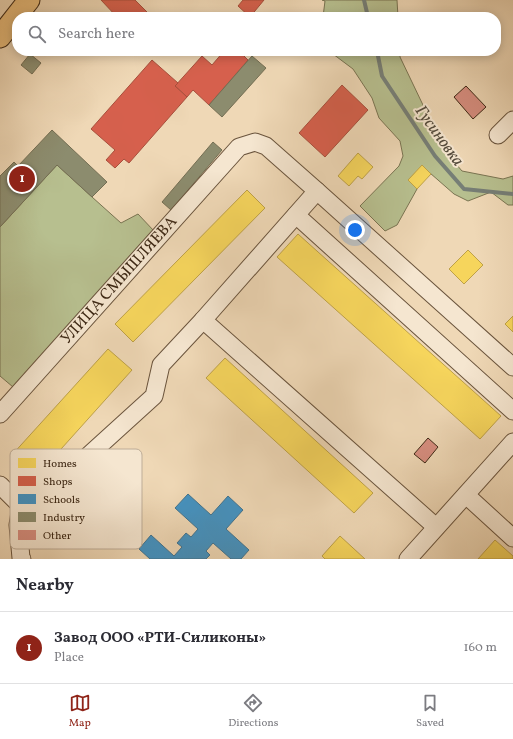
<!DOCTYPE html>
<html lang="en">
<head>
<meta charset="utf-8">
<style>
  :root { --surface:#fff; --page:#f2f2f3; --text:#2b2b33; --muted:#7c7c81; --line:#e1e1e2; --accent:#8f2418 }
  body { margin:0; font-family:Vollkorn,serif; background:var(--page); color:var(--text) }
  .you { position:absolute; left:355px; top:230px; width:14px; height:14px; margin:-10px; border:3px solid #fff; border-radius:50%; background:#1a73e8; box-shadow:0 0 0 6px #1a73e833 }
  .badge { display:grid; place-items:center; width:26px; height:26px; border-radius:50%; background:var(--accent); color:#fff; font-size:13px; font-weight:700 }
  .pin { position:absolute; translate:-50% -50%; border:2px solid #fff; box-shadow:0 1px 4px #0006 }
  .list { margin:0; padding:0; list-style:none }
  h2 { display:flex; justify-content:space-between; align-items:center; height:52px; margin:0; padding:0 16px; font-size:17px }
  h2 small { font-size:13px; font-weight:400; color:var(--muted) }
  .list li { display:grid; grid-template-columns:26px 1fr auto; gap:12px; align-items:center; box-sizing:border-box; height:72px; padding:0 16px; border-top:1px solid var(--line) }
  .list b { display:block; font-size:15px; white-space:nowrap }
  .list p { margin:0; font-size:13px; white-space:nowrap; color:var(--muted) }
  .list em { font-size:13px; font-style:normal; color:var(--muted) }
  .icon { flex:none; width:22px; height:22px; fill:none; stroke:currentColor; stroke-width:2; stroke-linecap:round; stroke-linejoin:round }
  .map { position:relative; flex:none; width:513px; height:559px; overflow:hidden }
  .search { position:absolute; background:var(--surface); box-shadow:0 2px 10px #0003; left:12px; right:12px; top:12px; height:44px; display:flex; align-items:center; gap:10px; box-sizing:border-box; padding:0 14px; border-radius:16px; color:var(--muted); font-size:15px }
  .sheet { height:124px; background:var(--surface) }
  nav { display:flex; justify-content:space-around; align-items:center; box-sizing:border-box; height:56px; border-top:1px solid var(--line); background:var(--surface); font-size:11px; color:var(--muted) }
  nav a { display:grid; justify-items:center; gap:2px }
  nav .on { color:var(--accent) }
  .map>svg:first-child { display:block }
  .green { fill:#b7bf8f; stroke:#7a7452 }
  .homes { fill:#f6d55c; stroke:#bea147 }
  .shops { fill:#d6604d; stroke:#a84f3c }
  .schools { fill:#4393c3; stroke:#41738f }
  .industry { fill:#8c8c6e; stroke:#746e53 }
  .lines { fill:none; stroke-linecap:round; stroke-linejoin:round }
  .stream { stroke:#767e76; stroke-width:4 }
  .building { fill:#d78e80; stroke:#3d2815 }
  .minor-casing { stroke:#6a543d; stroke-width:19 }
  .major-casing { stroke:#3d2815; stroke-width:23 }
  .minor { stroke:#f5e6d0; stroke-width:17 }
  .major { stroke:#e8bc7b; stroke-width:21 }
  .labels { text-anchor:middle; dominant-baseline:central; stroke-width:4; stroke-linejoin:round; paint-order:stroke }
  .street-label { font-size:16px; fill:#3d2815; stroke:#f5e6d0 }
  .water-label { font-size:17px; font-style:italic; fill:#554c3d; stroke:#f5e6d0 }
  .key { fill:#f5e6d0; stroke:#bead98; stroke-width:1 }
  .key-label { font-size:11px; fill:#3d2815 }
</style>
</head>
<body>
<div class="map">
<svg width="513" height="559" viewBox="0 0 513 559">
  <rect width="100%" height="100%" fill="#efd8b6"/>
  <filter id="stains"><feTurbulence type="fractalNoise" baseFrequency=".005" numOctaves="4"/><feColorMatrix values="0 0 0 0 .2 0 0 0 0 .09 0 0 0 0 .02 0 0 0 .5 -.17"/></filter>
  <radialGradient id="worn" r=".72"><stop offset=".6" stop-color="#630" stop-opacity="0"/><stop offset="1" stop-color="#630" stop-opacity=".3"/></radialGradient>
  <g class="green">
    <polygon points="322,0 397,0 398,17 323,17 325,1"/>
    <polygon points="329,51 400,51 400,57 445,151 462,171 503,179 513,176 513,205 508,205 491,192 468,201 454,194 422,166 408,180 417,189 397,225 385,231 360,206 399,166 403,156 400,141 379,118 372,98 353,69"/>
    <polygon points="57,165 92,197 121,223 138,214 154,231 13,387 0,376 0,227"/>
  </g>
  <g class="homes">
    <polygon points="358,153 373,167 362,179 358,176 349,186 338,176"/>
    <polygon points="422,165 431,174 417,189 408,180"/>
    <polygon points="247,190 265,208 133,342 115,324"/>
    <polygon points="298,234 501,416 480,439 277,257"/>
    <polygon points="468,250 483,265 464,284 449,269"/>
    <polygon points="513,316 513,332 505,324"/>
    <polygon points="108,349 132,370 35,478 11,456"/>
    <polygon points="225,358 373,493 354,513 206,378"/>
    <polygon points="340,536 365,559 325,559 322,556"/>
    <polygon points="495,540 513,556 513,559 478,559"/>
  </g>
  <g class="shops">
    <polygon points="101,0 135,0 152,17 117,17"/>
    <polygon points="243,0 264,0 250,17 238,6"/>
    <polygon points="224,51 239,51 248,60 209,105 193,90 187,97 175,86 202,56 212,65"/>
    <polygon points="152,60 178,83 175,86 187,97 129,163 124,159 115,168 106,160 115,150 91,129"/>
    <polygon points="342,85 368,110 325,157 299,133"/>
  </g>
  <polygon class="schools" points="188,494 211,515 228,496 243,510 226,529 249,550 241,559 231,559 213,543 206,551 210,555 206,559 150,559 139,549 151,535 174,556 182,547 177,543 186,533 191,537 198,529 175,508"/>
  <g class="industry">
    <polygon points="30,54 41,63 32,74 21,65"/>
    <polygon points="252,56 266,68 222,117 209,105"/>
    <polygon points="52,130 107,182 92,197 57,165 0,227 0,176 14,162 18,166"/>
    <polygon points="213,142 222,150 171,210 162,202"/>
  </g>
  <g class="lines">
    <g class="stream">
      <polyline points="364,0 368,17"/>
      <polyline points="377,51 382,76 435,156 464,189 513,194"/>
    </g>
  </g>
  <g class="building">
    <polygon points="466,86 486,107 473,119 454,97"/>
    <polygon points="428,438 438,447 425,463 414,454"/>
  </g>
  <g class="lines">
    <defs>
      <g id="minor">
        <polyline points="498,135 513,120"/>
        <polyline points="296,215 513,411"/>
        <polyline points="203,320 436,527"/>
        <path id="s1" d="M0 414 239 147 255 142 266 146 317 191 513 367"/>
        <polyline points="0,485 21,506 18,525 21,558 22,559"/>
        <polyline points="466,495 513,538"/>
        <polyline points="21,506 45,495 154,396 161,365 203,320 317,191"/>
        <polyline points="408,559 513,442"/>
      </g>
      <polyline id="major" points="0,37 29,0"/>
    </defs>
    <use href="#minor" class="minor-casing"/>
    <use href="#major" class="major-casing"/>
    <use href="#minor" class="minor"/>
    <use href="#major" class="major"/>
  </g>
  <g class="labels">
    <g class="street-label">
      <text stroke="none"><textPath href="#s1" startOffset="179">УЛИЦА СМЫШЛЯЕВА</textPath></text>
    </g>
    <g class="water-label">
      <text transform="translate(439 136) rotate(54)">Гусиновка</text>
    </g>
  </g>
  <rect x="10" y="449" width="132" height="100" rx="6" class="key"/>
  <rect x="18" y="458" width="18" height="10" fill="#f6d55c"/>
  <rect x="18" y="476" width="18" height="10" fill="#d6604d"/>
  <rect x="18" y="494" width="18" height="10" fill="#4393c3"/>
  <rect x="18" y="512" width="18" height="10" fill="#8c8c6e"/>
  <rect x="18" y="530" width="18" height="10" fill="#d78e80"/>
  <g class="key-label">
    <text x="43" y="467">Homes</text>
    <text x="43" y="485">Shops</text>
    <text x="43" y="503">Schools</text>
    <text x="43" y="521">Industry</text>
    <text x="43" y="539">Other</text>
  </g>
  <rect width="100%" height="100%" filter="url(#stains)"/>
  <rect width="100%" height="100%" fill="url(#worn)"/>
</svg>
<div class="you"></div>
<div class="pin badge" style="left:22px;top:179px">1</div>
<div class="search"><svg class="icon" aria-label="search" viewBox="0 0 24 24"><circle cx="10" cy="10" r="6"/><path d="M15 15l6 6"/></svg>Search here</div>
</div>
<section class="sheet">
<h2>Nearby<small></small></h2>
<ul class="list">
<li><span class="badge">1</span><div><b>Завод ООО «РТИ-Силиконы»</b><p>Place</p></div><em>160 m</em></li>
</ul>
</section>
<nav>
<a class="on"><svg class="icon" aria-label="map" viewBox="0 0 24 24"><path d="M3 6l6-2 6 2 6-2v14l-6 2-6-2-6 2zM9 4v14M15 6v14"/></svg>Map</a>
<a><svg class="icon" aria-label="directions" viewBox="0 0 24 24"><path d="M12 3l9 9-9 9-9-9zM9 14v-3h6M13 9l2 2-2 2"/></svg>Directions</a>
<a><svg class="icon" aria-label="saved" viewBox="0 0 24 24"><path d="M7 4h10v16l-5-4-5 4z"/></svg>Saved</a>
</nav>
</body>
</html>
